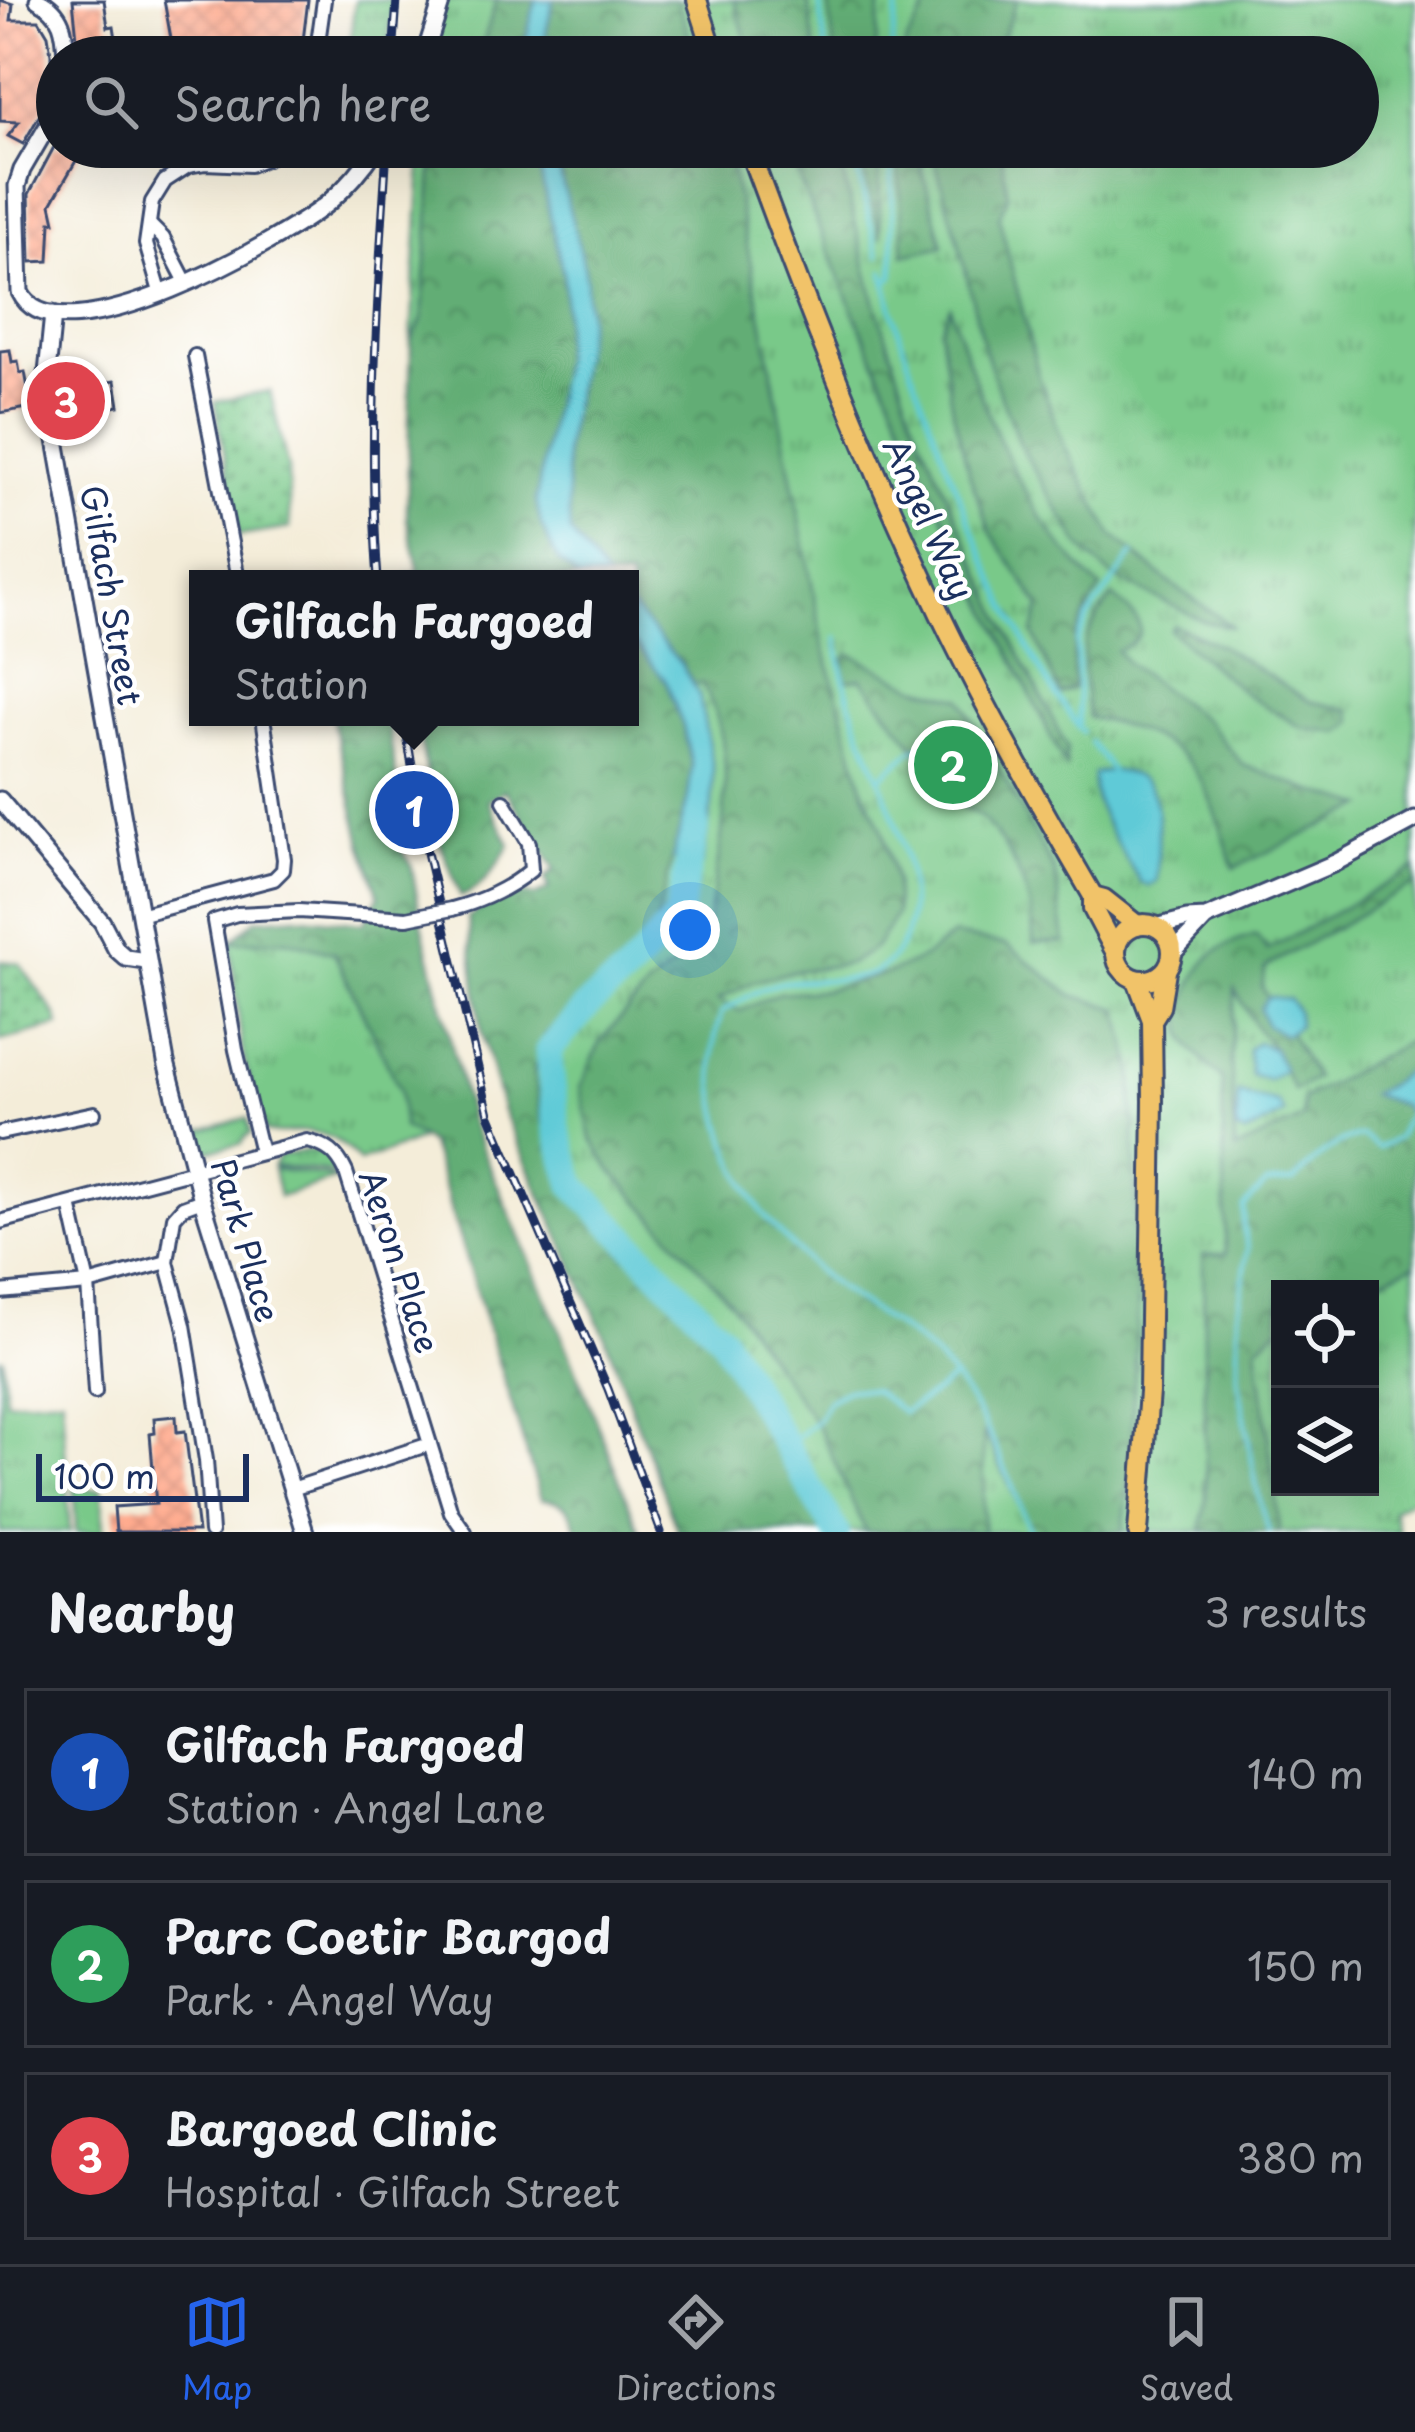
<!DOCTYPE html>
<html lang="en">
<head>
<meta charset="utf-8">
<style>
  :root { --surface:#171b24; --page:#20242c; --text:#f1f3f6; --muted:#9ea1a6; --line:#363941; --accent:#2563eb }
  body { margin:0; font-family:"Playpen Sans",sans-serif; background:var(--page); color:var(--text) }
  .controls { position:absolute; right:36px; bottom:36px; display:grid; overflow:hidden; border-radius:0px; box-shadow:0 12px 48px #0002 }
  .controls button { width:108px; height:108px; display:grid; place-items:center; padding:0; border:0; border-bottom:3px solid var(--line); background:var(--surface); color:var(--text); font:60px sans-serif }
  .scale { position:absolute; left:36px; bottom:30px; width:213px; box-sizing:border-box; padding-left:12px; border:6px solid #1b2f5e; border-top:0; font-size:33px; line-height:42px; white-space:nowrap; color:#1b2f5e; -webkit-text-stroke:9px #fff; paint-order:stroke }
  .you { position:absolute; left:690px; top:930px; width:42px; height:42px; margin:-30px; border:9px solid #fff; border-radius:50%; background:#1a73e8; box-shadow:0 0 0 18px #1a73e833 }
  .badge { display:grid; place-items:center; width:78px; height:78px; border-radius:50%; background:var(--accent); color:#fff; font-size:39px; font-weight:700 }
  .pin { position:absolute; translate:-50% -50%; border:6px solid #fff; box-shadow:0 3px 12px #0006 }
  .popup { position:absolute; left:189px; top:570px; width:450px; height:156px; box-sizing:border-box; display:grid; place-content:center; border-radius:0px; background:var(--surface); filter:drop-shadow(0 3px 9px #0005); font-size:39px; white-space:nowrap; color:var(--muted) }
  .popup b { font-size:45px; color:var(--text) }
  .popup::after { content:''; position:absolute; left:50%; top:100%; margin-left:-24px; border:24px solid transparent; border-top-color:var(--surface) }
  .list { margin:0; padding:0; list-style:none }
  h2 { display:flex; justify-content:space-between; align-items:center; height:156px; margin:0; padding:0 48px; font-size:51px }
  h2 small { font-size:39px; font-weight:400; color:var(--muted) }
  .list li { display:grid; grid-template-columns:78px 1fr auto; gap:36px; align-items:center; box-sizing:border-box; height:168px; margin:0 24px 24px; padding:0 24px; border:3px solid var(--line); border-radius:0px }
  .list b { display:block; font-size:45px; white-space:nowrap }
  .list p { margin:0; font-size:39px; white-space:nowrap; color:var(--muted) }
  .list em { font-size:39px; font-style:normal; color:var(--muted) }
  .icon { flex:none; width:66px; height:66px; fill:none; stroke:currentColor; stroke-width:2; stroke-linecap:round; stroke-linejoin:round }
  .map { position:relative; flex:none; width:1415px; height:1532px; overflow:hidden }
  .search { position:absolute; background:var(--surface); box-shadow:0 12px 48px #0002; left:36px; right:36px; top:36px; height:132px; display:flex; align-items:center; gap:30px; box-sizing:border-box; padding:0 42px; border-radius:66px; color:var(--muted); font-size:45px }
  .sheet { height:732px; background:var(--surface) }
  nav { display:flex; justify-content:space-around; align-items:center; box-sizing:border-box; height:168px; border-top:3px solid var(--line); background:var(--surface); font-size:33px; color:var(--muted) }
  nav a { display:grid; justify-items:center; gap:6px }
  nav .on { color:var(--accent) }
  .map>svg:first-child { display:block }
  .grass { fill:url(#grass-tufts); stroke:#4a7c74; stroke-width:3; fill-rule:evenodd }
  .forest { fill:url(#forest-crowns); stroke:#3e6e6a; stroke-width:3 }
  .garden { fill:url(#garden-dots); stroke:#4a7c74; stroke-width:3 }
  .pitch { fill:#79c989; stroke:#4a7c74; stroke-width:3 }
  .water { fill:#5ecad7; stroke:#3c7c9a; stroke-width:3 }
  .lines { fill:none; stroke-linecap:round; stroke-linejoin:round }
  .stream { stroke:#5ecad7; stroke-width:4.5 }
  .river { stroke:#5ecad7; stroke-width:27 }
  .building { fill:url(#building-cross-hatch) }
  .minor-casing { stroke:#3c4c70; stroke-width:18 }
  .tertiary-casing { stroke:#3c4c70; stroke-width:21 }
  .primary-casing { stroke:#3c4c70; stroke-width:24 }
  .minor { stroke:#fff; stroke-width:12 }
  .tertiary { stroke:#fff; stroke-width:15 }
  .primary { stroke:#f1c369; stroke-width:18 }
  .rail-casing { stroke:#1b2f5e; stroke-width:9 }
  .rail { stroke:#fff; stroke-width:4.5; stroke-dasharray:14; stroke-linecap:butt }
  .minor-bridge-casing { stroke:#3c4c70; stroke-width:18; stroke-linecap:butt }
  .minor-bridge { stroke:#fff; stroke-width:12 }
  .labels { text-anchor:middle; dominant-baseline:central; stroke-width:9; stroke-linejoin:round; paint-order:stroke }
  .street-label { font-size:33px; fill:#1b2f5e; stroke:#fff }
</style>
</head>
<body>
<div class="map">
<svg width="1415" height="1532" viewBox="0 0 1415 1532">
  <defs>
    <pattern id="grass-tufts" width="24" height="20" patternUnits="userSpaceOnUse" patternTransform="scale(3)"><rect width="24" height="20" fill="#79c989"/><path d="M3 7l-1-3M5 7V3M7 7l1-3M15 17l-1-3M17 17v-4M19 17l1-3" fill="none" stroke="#62a473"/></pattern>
    <pattern id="forest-crowns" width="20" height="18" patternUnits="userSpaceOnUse" patternTransform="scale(3)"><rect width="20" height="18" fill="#62ad75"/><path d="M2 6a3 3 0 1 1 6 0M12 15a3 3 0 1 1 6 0" fill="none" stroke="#508d63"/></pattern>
    <pattern id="garden-dots" width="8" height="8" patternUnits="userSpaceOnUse" patternTransform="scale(3)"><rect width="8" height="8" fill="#79c989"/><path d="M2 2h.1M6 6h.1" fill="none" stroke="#62a473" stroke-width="1.8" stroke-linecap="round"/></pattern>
    <pattern id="building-cross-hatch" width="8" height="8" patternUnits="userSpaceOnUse" patternTransform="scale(3)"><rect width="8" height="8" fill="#ffab8e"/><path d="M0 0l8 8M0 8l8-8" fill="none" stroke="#da937d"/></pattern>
  </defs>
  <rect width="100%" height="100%" fill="#fff"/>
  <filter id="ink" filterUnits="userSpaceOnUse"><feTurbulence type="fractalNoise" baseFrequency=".00833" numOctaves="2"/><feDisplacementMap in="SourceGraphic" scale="24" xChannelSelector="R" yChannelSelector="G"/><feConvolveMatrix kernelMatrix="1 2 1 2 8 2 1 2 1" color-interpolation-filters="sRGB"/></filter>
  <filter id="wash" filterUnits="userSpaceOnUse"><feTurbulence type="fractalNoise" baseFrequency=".004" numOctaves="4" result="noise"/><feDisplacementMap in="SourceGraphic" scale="48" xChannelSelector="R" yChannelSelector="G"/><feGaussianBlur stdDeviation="2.7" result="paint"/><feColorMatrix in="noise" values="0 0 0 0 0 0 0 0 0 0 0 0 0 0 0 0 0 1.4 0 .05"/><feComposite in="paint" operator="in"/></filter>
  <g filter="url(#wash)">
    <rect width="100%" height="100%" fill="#f4edd9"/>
    <g class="grass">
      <polygon points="355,0 392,0 388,57 348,57"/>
      <path d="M430 0H1415V1497L1393 1510 1399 1532H678L604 1334 503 1111 481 1030 468 917C488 904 511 889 535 896L549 889 545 878 555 870 475 740 630 717V579H421L407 519 411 341 422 147H1358V57H427ZM1280 1289H1370V1487H1280Z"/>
      <path d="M287 940 334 952 400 1090 404 1127 422 1139 359 1162C344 1142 323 1129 296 1132 284 1133 277 1135 265 1132L257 1113 242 1048 230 942Z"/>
      <polygon points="247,1118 251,1134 247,1135 241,1144 202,1152 196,1132"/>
      <polygon points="309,1150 323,1153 340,1173 273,1166 279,1156"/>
      <polygon points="273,1169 334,1177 336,1179 279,1197"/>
      <polygon points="0,1358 3,1358 6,1401 62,1397 70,1532 0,1532"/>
    </g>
    <g class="forest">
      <polygon points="496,0 536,0 521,57 454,57 457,53 484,41"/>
      <polygon points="553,0 677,0 696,57 541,57"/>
      <polygon points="734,0 808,0 816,57 751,57"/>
      <polygon points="828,0 881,0 875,57 835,57"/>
      <polygon points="931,0 1017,0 995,57 902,57 906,43"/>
      <polygon points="434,147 531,147 540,171 564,278 565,313 561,362 536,500 541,525 558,560 579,579 396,579 419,572 407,519 411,341 422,319"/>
      <path d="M553 147H727L764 329 823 643 864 791 882 829 895 880 896 914 875 948 849 964 794 971 753 982 718 1000 740 1011 779 993 825 990 892 972 924 957 953 935 1007 945 1072 995 1119 1009 1133 1070 1138 1306 1130 1476 1123 1532H1031L984 1431 983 1532H866L820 1430 730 1301 611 1170 591 1138 580 1088 601 1040 649 986 704 943C716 866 747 752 701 683L695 686 681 664 630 606V579H606L570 532 565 450 577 388 585 270Z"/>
      <polygon points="786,147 836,147 874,298 912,416 1002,619 1067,748 1065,766 942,513 847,296"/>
      <polygon points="857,147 878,147 881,239"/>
      <polygon points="897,147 916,147 943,246 904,255"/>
      <polygon points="931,147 1000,147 1008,196 999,217 1038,374 1065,448 1112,535 1170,583 1233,627 1206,622 1111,576 1081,547 1023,451 1001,397 985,352 958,240"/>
      <path d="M950 307C981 404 1022 518 1101 588 1075 632 1071 636 1074 688L1060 694 1033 633 1040 606 991 533 970 476 951 404 940 329Z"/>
      <path d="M1113 596C1123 606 1151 624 1135 640 1130 645 1123 647 1117 651L1128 664 1206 721 1243 765 1306 789 1365 806 1234 868C1223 836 1209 780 1183 757 1157 734 1120 724 1088 717 1083 659 1073 644 1113 596Z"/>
      <polygon points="1174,625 1220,645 1309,701 1350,710 1353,722 1340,733 1300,727 1243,692 1170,630"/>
      <path d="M630 638 666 681 683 726 692 766 688 798 652 939 544 1035 534 1073 541 1118 571 1190 716 1342 827 1532H678L604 1334 503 1111 481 1030 468 917C488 904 511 889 535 896L549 889 545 878 555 869 505 790 488 801 510 845C497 867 485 886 461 897L439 840 416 717H630Z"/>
      <path d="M849 653 916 687 961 698 1055 872 1065 942 1033 943C1035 900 1014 853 985 821 979 814 969 810 962 806L861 678 846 680 842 662Z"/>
      <path d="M332 717H387L397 783 387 788 398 844 411 864 423 928 471 1123 565 1342 640 1532H577C573 1510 565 1500 541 1499L430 1144 403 1127 400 1090 334 953 287 940 230 942 256 919 296 916 364 923 379 896 362 843Z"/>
      <path d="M1415 868V883L1266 967 1262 987 1316 1078 1294 1091 1274 1050 1257 1029 1235 990 1231 1059 1235 1150 1303 1118V1099L1415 1038V1264L1364 1287 1280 1289V1326L1257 1347 1280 1532H1201L1206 1499 1203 1255 1226 1254 1222 1079C1212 1068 1197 1057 1189 1044 1173 1019 1193 973 1212 955 1225 944 1241 940 1256 935L1267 950Z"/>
    </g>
    <g class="garden">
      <polygon points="270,391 288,469 290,528 239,536 215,402"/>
      <polygon points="0,961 19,963 57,1016 59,1026 0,1041"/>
    </g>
    <polygon class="pitch" points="74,1489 102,1490 104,1532 76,1532"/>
    <g class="water">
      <polygon points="536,0 553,0 541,57 521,57"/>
      <polygon points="531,147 553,147 585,270 588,319 565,450 570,532 606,579 579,579 558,561 541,525 536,500 561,362 565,313 564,278 540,171"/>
      <polygon points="630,606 681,664 699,695 713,767 712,804 702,864 672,859 688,798 692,766 683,726 666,681 630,638"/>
      <path d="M1111 770C1123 772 1139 774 1147 784 1164 803 1157 856 1157 881L1149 886 1140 882C1123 851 1090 810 1093 774Z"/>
      <polygon points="1272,997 1289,999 1297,1011 1298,1026 1284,1035 1266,1025 1260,1009 1266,999"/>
      <polygon points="1257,1042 1274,1050 1284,1070 1269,1080 1251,1075 1248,1049"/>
      <polygon points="1406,1071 1415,1071 1415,1125 1402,1105 1371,1094 1388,1086"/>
      <polygon points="1238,1093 1278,1103 1284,1113 1246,1134 1236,1130"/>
    </g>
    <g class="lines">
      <g class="stream">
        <polyline points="819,0 827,57"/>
        <polyline points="890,57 899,0"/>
        <polyline points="851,147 879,256"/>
        <path d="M884 271C894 326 914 377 933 428 965 513 1000 601 1046 679 1057 698 1070 715 1082 732"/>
        <polyline points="886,282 893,276 894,261 891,147"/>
        <path d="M837 638C840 666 846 692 856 719 878 782 952 917 880 969 857 985 808 977 780 983 759 988 740 1001 722 1012 700 1071 723 1146 753 1198 766 1222 807 1262 828 1280 861 1307 902 1326 933 1355 983 1404 1006 1469 1030 1532"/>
        <polyline points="1079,723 1077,642 1087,619 1133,554"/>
        <polyline points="1090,742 1111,770"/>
        <polyline points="880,778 911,751 924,745 939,750 969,772"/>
        <polyline points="786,1447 818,1419 828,1401 848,1389 873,1390 903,1412 936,1392 953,1378"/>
        <path d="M1269 1532 1257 1489 1238 1378V1314L1248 1248 1243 1226 1244 1207 1266 1184 1293 1182C1312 1162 1335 1139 1363 1136L1378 1148 1397 1138 1408 1114"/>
      </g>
      <polyline class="river" points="696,826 678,917 626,974 592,1001 548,1051 557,1129 574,1185 721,1336 836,1532"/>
    </g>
    <g id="blocks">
      <g class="building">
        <polygon points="0,0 13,4 11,20 39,20 48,35 51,54 50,97 23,144 8,136 19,122 0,121"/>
        <polygon points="73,0 104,0 108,27 114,26 116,39 101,41 102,57 79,57"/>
        <polygon points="164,0 308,0 301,57 214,57 187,53 176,47 171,39"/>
        <polygon points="54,147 84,147 51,204 55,222 51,222 49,261 31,262 29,194"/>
        <polygon points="10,350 12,362 18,361 20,373 25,372 28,388 34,387 38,406 0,413 0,351"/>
        <polygon points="115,381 119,406 64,415 59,390"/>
        <polygon points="176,1416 177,1432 185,1431 198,1532 116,1532 114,1507 156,1504 150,1434 155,1433 154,1418"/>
      </g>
    </g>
  </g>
  <g filter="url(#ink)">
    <use href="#blocks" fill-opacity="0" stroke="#3c4c70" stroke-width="3"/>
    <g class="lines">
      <defs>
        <g id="minor">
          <polyline points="316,57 324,0"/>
          <polyline points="150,225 163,238 187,284"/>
          <polyline points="161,295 146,244 152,202 165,181 188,166 205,163 250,165 267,158 281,147"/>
          <polyline points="195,356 238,579"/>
          <path d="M452 909C482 901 507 890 531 870L529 843 504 801"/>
          <polyline points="139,915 274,879 283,870 284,859 263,717"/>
          <polyline points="0,1133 94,1113"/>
          <polyline points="261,1152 236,1050 214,921 237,914 299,911 407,918"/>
          <polyline points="202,1200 183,1207 174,1217 167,1262 184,1325 206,1460 211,1532"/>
          <polyline points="70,1204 88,1284 95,1392"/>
          <path d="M0 1222 307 1141C328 1146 337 1153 346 1172L451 1512 465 1532"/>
          <polyline points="0,1292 88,1284 167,1262"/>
          <polyline points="292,1489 430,1444"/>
        </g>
        <g id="tertiary">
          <path d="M38 0C63 12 65 31 66 57"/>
          <polyline points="424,57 442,0"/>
          <path d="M57 110 22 170 17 186 20 292C56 369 285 238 328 203 347 187 364 167 377 147"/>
          <polyline points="53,314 46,383 166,1062 202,1200 305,1532"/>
          <polyline points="0,800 102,922 116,949 126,958 146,961"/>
          <polyline points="1156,927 1187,919 1206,918 1335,863 1415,820"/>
          <polyline points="1173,953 1206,918"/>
        </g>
        <g id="primary">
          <polyline points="697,0 715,57"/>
          <path d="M748 147C806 305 867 462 940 614 986 710 1039 804 1093 896V909L1116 953"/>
          <polyline points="1093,896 1104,899 1137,925"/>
          <circle cx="1144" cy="952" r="28"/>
          <polyline points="1137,980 1152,1020 1153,1101 1149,1392 1138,1532"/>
          <polyline points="1152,1020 1160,1007 1166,971"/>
        </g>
      </defs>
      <use href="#minor" class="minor-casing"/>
      <use href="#tertiary" class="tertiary-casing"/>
      <use href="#primary" class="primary-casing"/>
      <use href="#minor" class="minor"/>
      <use href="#tertiary" class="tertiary"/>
      <use href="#primary" class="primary"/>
      <defs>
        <g id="rail">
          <polyline points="393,57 397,0"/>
          <path d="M378 579C367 435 378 291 387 147"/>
          <polyline points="404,717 424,840 489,1114 608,1389 661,1532"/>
        </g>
      </defs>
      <use href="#rail" class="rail-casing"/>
      <use href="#rail" class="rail"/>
      <defs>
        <polyline id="minor-bridge" points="407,918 452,909"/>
      </defs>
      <use href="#minor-bridge" class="minor-bridge-casing"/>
      <use href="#minor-bridge" class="minor-bridge"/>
    </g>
  </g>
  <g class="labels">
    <g class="street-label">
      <text transform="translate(930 518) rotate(66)">Angel Way</text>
      <text transform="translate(113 595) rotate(80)">Gilfach Street</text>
      <text transform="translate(247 1240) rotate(74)">Park Place</text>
      <text transform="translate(401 1261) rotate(72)">Aeron Place</text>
    </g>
  </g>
</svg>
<div class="controls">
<button><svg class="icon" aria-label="locate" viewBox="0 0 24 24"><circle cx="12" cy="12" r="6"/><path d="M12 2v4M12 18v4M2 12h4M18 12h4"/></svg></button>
<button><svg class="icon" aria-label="layers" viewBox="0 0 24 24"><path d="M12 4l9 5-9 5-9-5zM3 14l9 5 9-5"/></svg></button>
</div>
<div class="scale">100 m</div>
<div class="you"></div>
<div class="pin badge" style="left:414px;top:810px;background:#1a4fb4">1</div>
<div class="popup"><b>Gilfach Fargoed</b>Station</div>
<div class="pin badge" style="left:953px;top:765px;background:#2e9e5b">2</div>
<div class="pin badge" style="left:66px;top:401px;background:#e0444e">3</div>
<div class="search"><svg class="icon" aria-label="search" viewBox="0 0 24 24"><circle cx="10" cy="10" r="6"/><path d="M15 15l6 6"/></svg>Search here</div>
</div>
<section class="sheet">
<h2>Nearby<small>3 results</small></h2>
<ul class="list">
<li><span class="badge" style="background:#1a4fb4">1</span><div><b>Gilfach Fargoed</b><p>Station · Angel Lane</p></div><em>140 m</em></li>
<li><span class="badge" style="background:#2e9e5b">2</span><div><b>Parc Coetir Bargod</b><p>Park · Angel Way</p></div><em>150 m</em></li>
<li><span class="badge" style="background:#e0444e">3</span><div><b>Bargoed Clinic</b><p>Hospital · Gilfach Street</p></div><em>380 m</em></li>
</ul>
</section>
<nav>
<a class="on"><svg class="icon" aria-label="map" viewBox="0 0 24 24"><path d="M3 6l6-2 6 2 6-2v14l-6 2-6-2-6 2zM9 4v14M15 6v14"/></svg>Map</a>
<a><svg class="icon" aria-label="directions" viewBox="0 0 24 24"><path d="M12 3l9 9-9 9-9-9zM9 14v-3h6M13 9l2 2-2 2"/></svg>Directions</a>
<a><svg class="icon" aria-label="saved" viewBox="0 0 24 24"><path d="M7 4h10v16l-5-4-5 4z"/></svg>Saved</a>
</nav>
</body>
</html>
